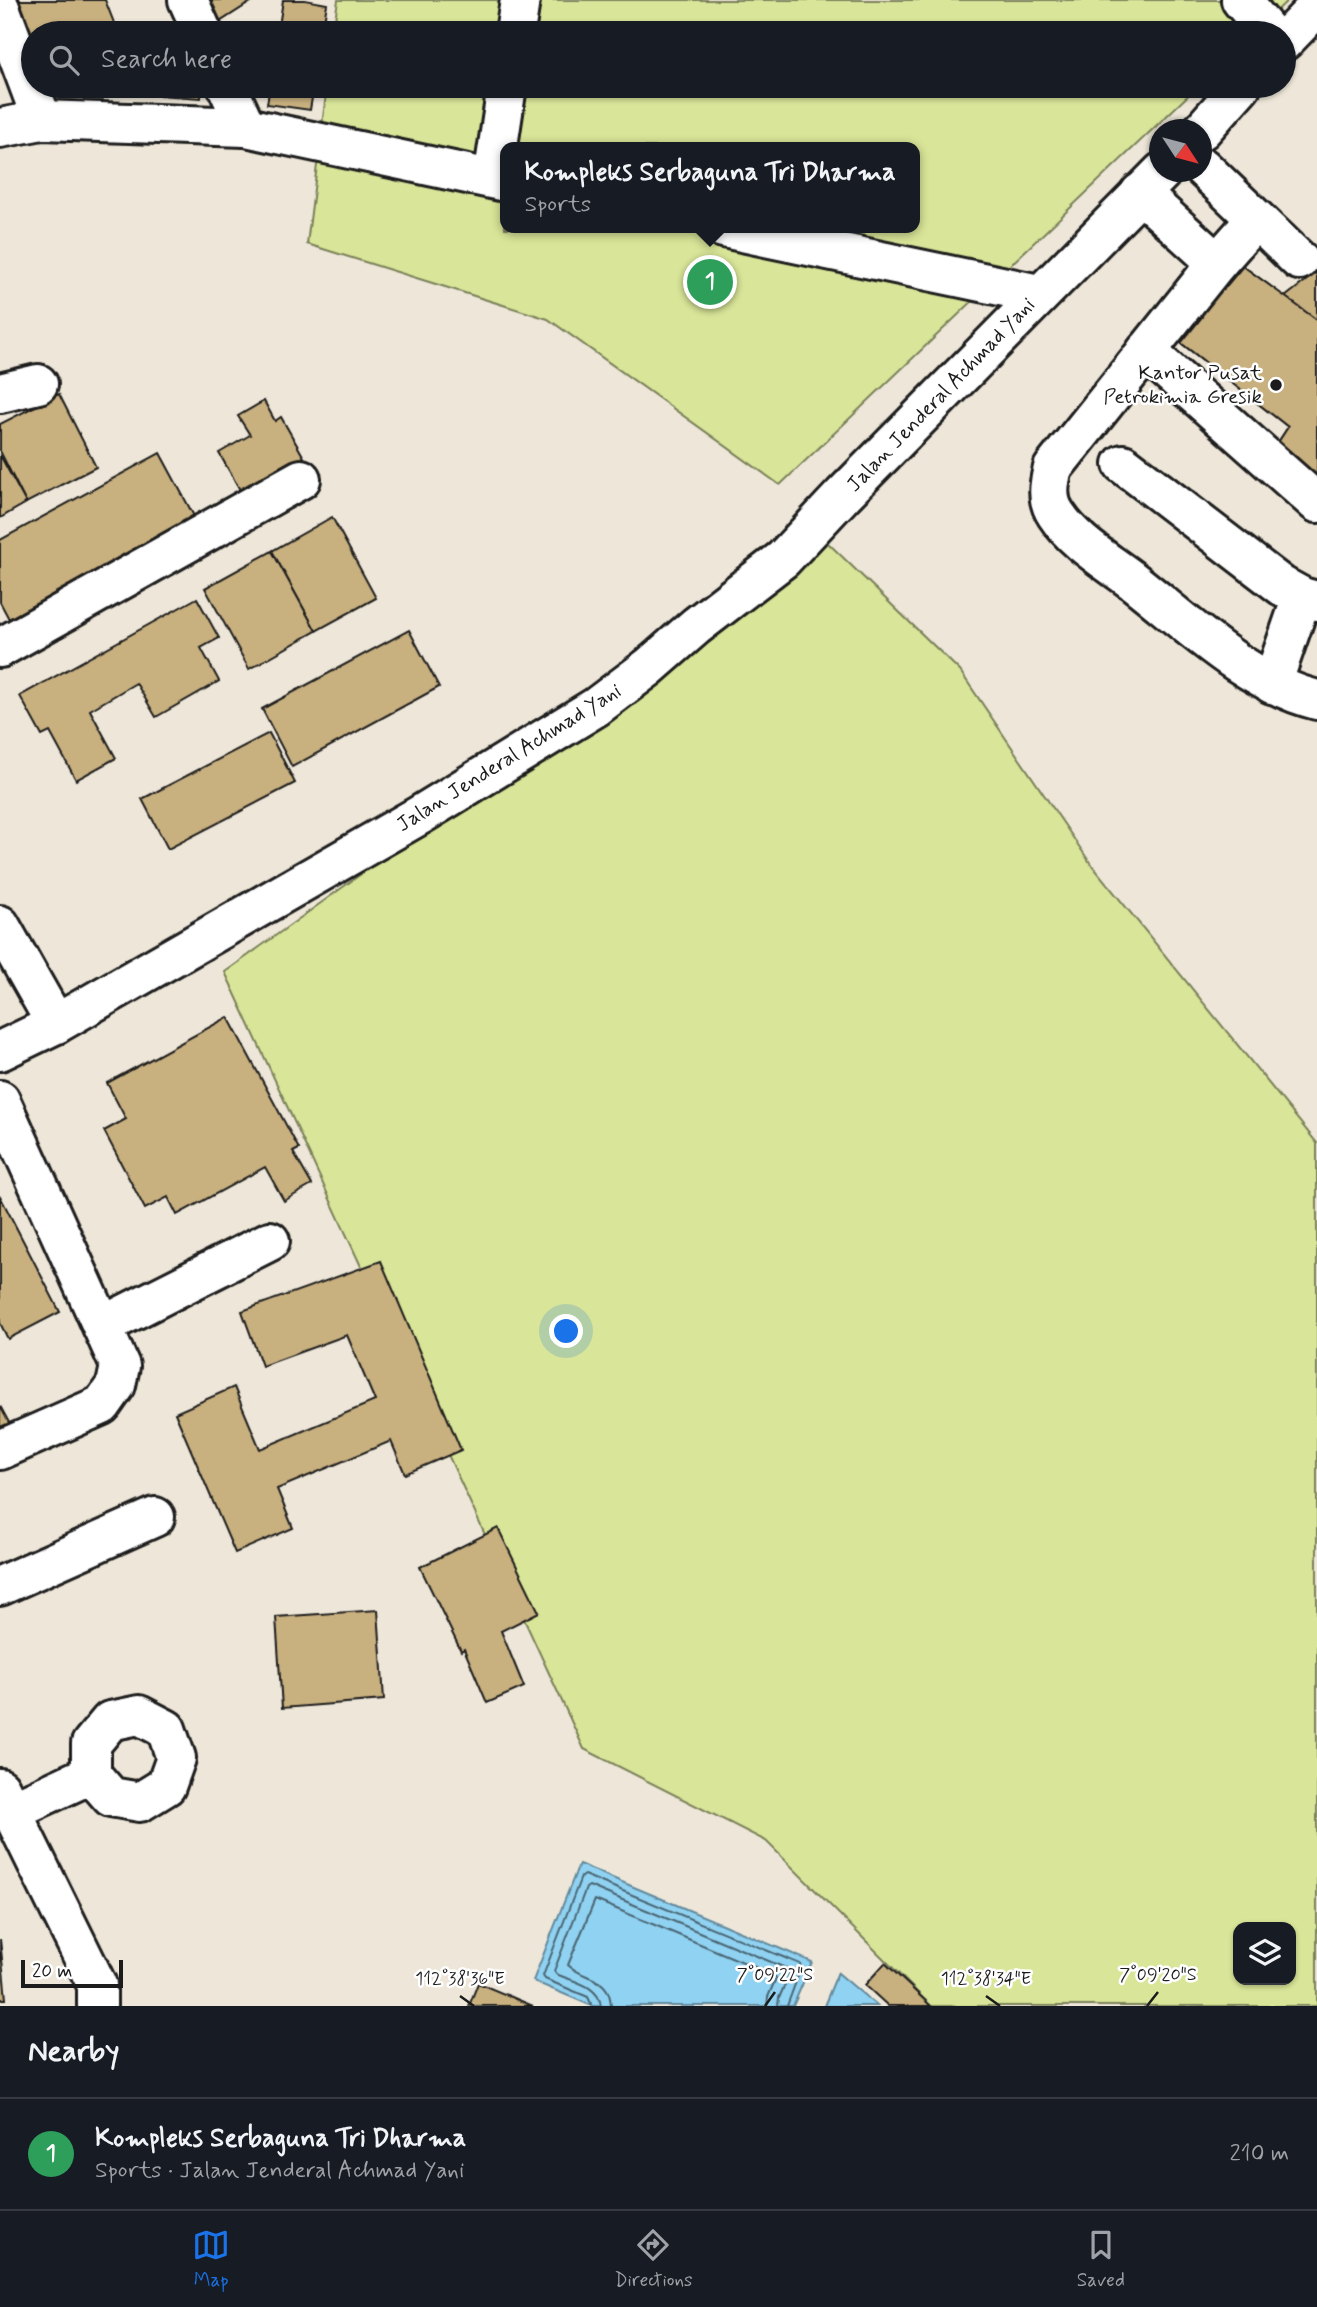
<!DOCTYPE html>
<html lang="en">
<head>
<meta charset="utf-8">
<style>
  :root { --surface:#171b24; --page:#242831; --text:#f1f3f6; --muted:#9ea1a6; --line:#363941; --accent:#1a73e8 }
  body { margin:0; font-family:Mynerve,sans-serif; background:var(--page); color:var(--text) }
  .controls { position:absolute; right:21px; bottom:21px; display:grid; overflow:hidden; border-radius:14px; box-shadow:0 2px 5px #0004 }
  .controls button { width:63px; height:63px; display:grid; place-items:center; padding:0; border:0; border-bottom:2px solid var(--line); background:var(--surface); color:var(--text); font:35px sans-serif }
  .compass { position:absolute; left:1149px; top:119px; width:63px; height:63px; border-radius:50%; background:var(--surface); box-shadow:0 2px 5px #0004; rotate:126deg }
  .scale { position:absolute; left:21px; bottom:18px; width:102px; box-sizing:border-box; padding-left:7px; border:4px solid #1c1c1c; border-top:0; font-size:19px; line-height:24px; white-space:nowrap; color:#1c1c1c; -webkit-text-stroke:5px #fff; paint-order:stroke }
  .you { position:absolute; left:567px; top:1332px; width:24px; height:24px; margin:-18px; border:5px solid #fff; border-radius:50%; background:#1a73e8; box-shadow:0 0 0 10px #1a73e833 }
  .badge { display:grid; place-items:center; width:46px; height:46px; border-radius:50%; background:var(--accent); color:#fff; font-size:23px; font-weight:700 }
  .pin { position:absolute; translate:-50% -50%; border:4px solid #fff; box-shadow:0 2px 7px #0006 }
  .popup { position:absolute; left:500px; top:142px; width:420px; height:91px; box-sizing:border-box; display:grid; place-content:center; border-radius:14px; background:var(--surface); filter:drop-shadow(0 2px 5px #0005); font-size:23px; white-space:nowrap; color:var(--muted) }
  .popup b { font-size:26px; color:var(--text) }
  .popup::after { content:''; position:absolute; left:50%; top:100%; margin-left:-14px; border:14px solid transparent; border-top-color:var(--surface) }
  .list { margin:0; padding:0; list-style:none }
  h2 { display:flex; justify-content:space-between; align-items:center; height:91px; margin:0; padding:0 28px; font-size:30px }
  h2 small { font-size:23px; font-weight:400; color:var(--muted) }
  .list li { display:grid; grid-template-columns:46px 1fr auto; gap:21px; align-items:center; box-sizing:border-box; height:112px; padding:0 28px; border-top:2px solid var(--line) }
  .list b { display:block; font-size:26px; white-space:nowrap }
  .list p { margin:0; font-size:23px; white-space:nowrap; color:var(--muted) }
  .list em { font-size:23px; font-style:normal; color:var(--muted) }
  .icon { flex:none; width:38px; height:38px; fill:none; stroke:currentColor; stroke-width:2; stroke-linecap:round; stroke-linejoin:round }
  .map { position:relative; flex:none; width:1317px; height:2006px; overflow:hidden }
  .search { position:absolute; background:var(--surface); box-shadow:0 2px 5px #0004; left:21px; right:21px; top:21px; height:77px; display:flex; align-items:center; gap:18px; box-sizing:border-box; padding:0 24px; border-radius:38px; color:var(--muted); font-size:26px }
  .sheet { height:203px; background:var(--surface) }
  nav { display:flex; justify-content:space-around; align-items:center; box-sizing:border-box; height:98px; border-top:2px solid var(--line); background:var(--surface); font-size:19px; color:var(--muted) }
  nav a { display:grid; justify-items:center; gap:4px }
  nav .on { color:var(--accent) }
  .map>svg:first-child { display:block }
  .green { fill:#d9e598; stroke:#7a805a; stroke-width:2; fill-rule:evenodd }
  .water { fill:#90d2f2; stroke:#62899c; stroke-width:2 }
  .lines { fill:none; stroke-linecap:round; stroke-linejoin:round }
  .shore { stroke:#4a6572; stroke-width:2 }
  .building { fill:#c8b07f; stroke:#1c1c1c; stroke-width:2 }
  .minor-casing { stroke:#1c1c1c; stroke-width:44 }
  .major-casing { stroke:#1c1c1c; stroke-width:44 }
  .minor { stroke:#fff; stroke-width:38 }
  .major { stroke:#fff; stroke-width:38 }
  .ticks { fill:none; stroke:#1c1c1c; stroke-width:2.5 }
  .poi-dot { fill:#1c1c1c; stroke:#fff; stroke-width:2.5 }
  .labels { text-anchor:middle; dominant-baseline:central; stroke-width:5; stroke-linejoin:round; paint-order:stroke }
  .poi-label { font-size:21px; fill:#1c1c1c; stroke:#fff; text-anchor:end }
  .street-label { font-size:21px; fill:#1c1c1c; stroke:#fff }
  .ticks-label { font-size:18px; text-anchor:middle; fill:#1c1c1c; stroke:#fff; stroke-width:5; stroke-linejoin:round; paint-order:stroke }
</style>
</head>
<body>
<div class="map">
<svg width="1317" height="2006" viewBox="0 0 1317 2006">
  <rect width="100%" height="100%" fill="#eee7d9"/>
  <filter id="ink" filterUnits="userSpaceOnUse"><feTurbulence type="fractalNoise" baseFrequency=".0143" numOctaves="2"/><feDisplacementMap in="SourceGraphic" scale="14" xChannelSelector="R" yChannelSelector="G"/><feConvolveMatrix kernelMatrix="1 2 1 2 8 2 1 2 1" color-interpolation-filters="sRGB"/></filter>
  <g filter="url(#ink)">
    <g class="green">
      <polygon points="338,0 1288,0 1253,33 333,33"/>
      <path d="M327 86H1198L780 485 548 319 307 244ZM505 147H915V228H505Z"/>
      <path d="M825 540 960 671 1091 864 1317 1143V2006H931L766 1841 584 1749 225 972ZM1238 1927H1291V1980H1238Z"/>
    </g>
    <g class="water">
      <polygon points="579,1864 812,1962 793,2006 592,2006 533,1981"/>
      <polygon points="838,1972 838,1973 877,2006 824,2006"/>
    </g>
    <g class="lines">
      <g class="shore">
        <polyline points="592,2006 588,1997 545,1979 543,1976 581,1877 584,1875 800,1964 801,1968 787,2006"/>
        <path d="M601 2006C599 1985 572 1981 556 1974L554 1971 586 1888 589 1886 788 1969 790 1973 779 1998 778 2006"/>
        <path d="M611 2006C610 1975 585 1981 568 1965L595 1900 774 1975 776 1978 768 1997 767 2006"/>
      </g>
    </g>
    <g class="building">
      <polygon points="10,0 105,0 118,33 33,33 33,59"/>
      <polygon points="203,0 254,0 218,23"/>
      <polygon points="283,0 305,0 327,4 322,33 278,33"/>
      <polygon points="44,86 82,86 49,99"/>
      <polygon points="131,86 202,86 201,98 130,93"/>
      <polygon points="270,86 314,86 310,110 267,104"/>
      <polygon points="1243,266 1285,297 1317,272 1317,477 1273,450 1288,427 1181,343 1202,317 1187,305 1209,278 1223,290"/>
      <polygon points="1243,266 1317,320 1317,477 1273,450 1288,427 1181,343 1202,317 1187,305 1209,278 1223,290"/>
      <polygon points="59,394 96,467 26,503 0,451 0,424"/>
      <polygon points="264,401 275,421 281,417 306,461 244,497 219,453 250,435 238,416"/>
      <polygon points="160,453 195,518 9,619 0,602 0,540"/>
      <polygon points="0,455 26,503 0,518"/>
      <polygon points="332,517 376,598 316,631 272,551"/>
      <polygon points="272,551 316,631 249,669 205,588"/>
      <polygon points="197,598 219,638 201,648 219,681 156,717 136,683 90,710 116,758 76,780 50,732 42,736 20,696"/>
      <polygon points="409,630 439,687 292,767 262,709"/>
      <polygon points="269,733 295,783 168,849 142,799"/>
      <polygon points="228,1017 299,1149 293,1152 312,1185 284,1201 265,1167 177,1215 168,1197 145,1209 104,1131 126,1119 107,1083"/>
      <polygon points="0,1196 60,1312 8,1339 0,1323"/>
      <polygon points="381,1261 461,1450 405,1474 391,1441 277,1489 293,1528 235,1553 175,1413 234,1387 260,1449 375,1401 347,1335 262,1366 242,1311"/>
      <polygon points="0,1406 13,1430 0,1437"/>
      <polygon points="498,1528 539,1612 501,1631 524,1687 487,1703 464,1649 461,1651 420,1567"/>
      <polygon points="378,1610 384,1700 282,1708 276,1617"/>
      <polygon points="0,1939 6,1999 0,1999"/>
      <polygon points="885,1963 931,2006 888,2006 865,1985"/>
      <polygon points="478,1983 533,2006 469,2006"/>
    </g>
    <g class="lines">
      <defs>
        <g id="minor">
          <polyline points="188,0 203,33"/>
          <polyline points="1241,0 1269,33"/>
          <polyline points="0,8 42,120"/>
          <polyline points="515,33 520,0"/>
          <polyline points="227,86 246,127"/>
          <polyline points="0,128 42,120 246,127 505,182"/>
          <polyline points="1202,167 1299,260"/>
          <polyline points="493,179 507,86"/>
          <polyline points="1140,193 1217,263"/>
          <path d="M1256 219 1217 263 1053 468C1049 484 1046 499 1056 514 1074 542 1107 561 1133 581 1188 624 1248 683 1317 700"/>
          <polyline points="723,228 1039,294"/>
          <polyline points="1146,351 1317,503"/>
          <polyline points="0,393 38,384"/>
          <polyline points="1123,464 1282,586 1302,597 1317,601"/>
          <polyline points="0,648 301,479"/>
          <polyline points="1272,684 1302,597"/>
          <polyline points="0,925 56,1024"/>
          <polyline points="0,1100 120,1366 116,1385 102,1405 0,1450"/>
          <polyline points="102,1326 270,1241"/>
          <polyline points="0,1586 155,1517"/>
          <polygon points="139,1715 166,1729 176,1758 166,1786 140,1802 111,1797 91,1774 91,1744 110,1721"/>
          <polyline points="0,1788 97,1985 97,2006"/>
          <polyline points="11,1811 91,1774"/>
        </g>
        <g id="major">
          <polyline points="1284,41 1317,7"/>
          <polyline points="1202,130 1241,86"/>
          <polyline points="0,1051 56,1024 420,815 596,707 649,667 696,626 783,559 843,495 1162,172"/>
        </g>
      </defs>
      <use href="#minor" class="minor-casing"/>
      <use href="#major" class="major-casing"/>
      <use href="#minor" class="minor"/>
      <use href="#major" class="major"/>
    </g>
  </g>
  <path class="ticks" d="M460 1996 474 2006M986 1996 1000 2006M765 2006 775 1992M1147 2006 1158 1992"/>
  <circle class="poi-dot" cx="1276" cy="385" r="7"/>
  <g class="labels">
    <g class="poi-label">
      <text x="1262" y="373">Kantor Pusat<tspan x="1262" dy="24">Petrokimia Gresik</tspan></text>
    </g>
    <g class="street-label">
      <text transform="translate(941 395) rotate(-46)">Jalan Jenderal Achmad Yani</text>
      <text transform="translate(509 758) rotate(-32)">Jalan Jenderal Achmad Yani</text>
    </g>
  </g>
  <g class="ticks-label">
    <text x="775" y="1980">7°09'22"S</text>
    <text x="1158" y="1980">7°09'20"S</text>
    <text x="460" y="1984">112°38'36"E</text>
    <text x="986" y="1984">112°38'34"E</text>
  </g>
</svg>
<div class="controls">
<button><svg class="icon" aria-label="layers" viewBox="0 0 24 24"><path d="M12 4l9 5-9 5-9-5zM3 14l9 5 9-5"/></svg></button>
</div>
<svg class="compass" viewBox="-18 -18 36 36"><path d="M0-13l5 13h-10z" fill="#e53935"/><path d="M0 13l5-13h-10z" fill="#9ea1a6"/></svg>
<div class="scale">20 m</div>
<div class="you"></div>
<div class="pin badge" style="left:710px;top:282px;background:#2e9e5b">1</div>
<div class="popup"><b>Kompleks Serbaguna Tri Dharma</b>Sports</div>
<div class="search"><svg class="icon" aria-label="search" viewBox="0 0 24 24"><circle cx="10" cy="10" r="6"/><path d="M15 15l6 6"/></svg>Search here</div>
</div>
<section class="sheet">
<h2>Nearby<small></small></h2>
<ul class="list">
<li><span class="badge" style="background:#2e9e5b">1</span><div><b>Kompleks Serbaguna Tri Dharma</b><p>Sports · Jalan Jenderal Achmad Yani</p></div><em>210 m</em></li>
</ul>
</section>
<nav>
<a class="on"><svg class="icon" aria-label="map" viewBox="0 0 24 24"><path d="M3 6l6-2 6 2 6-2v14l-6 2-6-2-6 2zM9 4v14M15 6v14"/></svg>Map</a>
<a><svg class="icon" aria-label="directions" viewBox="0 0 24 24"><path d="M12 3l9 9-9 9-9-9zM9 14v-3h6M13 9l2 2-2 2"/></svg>Directions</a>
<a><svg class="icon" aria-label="saved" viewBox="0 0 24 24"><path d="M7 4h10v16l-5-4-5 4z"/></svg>Saved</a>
</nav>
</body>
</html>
